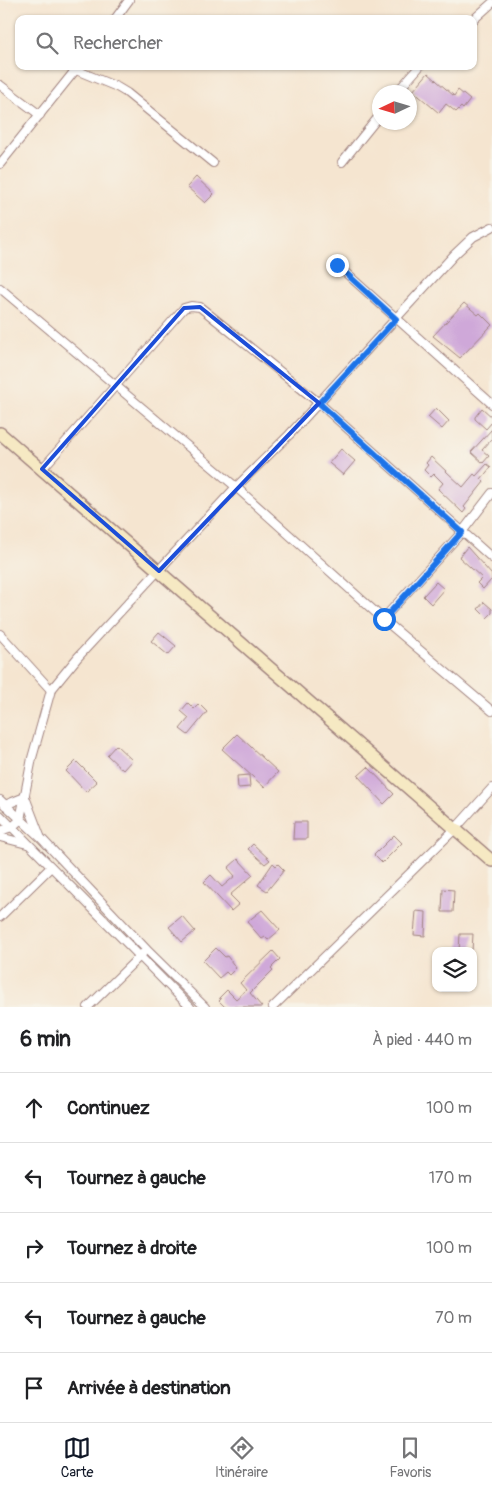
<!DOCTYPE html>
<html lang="fr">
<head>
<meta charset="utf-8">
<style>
  :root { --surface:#fff; --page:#f2f2f2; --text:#202124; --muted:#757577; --line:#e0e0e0; --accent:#111827 }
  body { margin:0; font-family:Pangolin,sans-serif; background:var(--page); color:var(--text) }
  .controls { position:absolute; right:15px; bottom:15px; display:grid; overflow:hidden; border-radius:10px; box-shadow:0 1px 4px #0004 }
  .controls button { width:45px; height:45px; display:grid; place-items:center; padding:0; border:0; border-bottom:1px solid var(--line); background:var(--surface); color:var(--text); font:25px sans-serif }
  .compass { position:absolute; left:372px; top:85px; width:45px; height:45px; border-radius:50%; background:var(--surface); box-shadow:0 1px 4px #0004; rotate:266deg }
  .stop { position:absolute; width:15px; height:15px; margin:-11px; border:4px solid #1a73e8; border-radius:50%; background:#fff }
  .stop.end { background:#1a73e8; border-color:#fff; box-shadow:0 1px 5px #0008 }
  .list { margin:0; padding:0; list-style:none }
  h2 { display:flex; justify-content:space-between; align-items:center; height:65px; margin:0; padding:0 20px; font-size:21px }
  h2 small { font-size:16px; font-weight:400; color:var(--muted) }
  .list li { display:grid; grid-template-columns:32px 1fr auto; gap:15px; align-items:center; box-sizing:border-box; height:70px; padding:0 20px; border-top:1px solid var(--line) }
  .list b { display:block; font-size:19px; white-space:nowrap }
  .list em { font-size:16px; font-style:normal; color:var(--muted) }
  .icon { flex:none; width:28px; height:28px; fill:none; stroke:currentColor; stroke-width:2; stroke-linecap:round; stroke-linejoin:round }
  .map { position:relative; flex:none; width:492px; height:1007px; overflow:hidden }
  .search { position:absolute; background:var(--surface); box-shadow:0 1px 4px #0004; left:15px; right:15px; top:15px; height:55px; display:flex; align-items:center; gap:12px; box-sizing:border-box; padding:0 18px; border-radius:10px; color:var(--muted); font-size:19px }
  .sheet { height:415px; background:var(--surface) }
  nav { display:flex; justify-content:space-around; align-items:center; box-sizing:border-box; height:70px; border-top:1px solid var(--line); background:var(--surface); font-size:14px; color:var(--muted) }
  nav a { display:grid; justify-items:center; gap:2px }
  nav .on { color:var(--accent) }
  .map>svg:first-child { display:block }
  .building { fill:#cfa8d9 }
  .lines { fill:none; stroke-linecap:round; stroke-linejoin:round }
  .street-casing { stroke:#a0827e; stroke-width:10 }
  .secondary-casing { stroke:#a0827e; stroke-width:14 }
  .street { stroke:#fff; stroke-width:8 }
  .secondary { stroke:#f6e9c3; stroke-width:11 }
  .route { stroke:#1a73e8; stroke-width:6 }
  .marked { fill:none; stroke:#1d4ed8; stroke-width:4; stroke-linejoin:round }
</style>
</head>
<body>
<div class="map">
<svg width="492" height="1007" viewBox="0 0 492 1007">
  <rect width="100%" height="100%" fill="#f7f3e8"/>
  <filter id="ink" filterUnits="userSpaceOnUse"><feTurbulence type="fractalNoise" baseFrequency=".02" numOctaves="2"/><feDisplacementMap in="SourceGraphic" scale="10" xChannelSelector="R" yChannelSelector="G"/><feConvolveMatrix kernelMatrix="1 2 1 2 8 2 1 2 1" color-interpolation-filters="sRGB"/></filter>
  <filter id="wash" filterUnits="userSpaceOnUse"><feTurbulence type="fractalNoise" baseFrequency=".0096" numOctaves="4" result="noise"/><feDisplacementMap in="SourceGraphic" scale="20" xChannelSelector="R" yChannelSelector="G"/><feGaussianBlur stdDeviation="1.12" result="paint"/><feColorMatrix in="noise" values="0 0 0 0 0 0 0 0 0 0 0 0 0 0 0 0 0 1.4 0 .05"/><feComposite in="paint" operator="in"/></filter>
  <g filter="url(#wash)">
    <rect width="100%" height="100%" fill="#f5e5d0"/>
    <g id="blocks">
      <g class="building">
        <polygon points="428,73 454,96 458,90 470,100 463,109 461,107 456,112 446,104 439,113 413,91"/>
        <polygon points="196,177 214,194 205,203 187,187"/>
        <polygon points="464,303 478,315 480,313 492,325 460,358 433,336"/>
        <polygon points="436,408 449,421 442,429 428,417"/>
        <polygon points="482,408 492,417 492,422 486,429 475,419 475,417"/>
        <polygon points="492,429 492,439 482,450 489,456 483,463 471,452"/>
        <polygon points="341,449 355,461 343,475 329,463"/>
        <polygon points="431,457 463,487 474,474 476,476 487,464 491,467 481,479 484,482 464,507 466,509 463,513 438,489 443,483 434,474 431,477 424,470 428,465 426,463"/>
        <polygon points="467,547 492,575 492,579 483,589 477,583 482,578 459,557"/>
        <polygon points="436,582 444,589 431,604 423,596"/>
        <polygon points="484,602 492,609 492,613 487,618 478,609"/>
        <polygon points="159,632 176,646 168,655 151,641"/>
        <polygon points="188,703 194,709 199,704 207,712 188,735 180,729 189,718 181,711"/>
        <polygon points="237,734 278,772 264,787 222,749"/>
        <polygon points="116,745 132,760 123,770 107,755"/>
        <polygon points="76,761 97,782 86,792 66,771"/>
        <polygon points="368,767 394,794 384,804 358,776"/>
        <polygon points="249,775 250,787 238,788 237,776"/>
        <polygon points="294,822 307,822 307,839 293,839"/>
        <polygon points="394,835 402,843 382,863 374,855"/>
        <polygon points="253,844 270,860 265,864 248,849"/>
        <polygon points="238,859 253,875 230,895 239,904 231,911 204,882 211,875 222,887 235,876 228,868"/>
        <polygon points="273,863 276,866 278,864 284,870 267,891 258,885"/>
        <polygon points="443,889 454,890 453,912 442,912"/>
        <polygon points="262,910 280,930 268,940 265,937 262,939 247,922"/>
        <polygon points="416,911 426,912 425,936 414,935"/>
        <polygon points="182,916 195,931 182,942 169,927"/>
        <polygon points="460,934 473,934 472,951 459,951"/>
        <polygon points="216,948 225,957 227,956 236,968 229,975 226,972 219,978 203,961"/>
        <polygon points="273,951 280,959 271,968 273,970 250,993 262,1007 225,1007 219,1001 221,999 219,998 227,990 236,999 246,990 240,983"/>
      </g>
    </g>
  </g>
  <g filter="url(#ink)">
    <use href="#blocks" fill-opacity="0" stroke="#a0827e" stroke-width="1"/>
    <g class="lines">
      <defs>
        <g id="street">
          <polyline points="115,19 129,0"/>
          <polyline points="473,20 492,3"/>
          <polyline points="76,70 117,87 127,93 213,163"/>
          <polyline points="0,85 40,115"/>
          <polyline points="397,92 420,66"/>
          <polyline points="342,162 380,115"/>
          <polyline points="0,164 77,68"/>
          <polyline points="337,265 492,404"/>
          <polyline points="0,288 236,487 383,619 492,711"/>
          <polyline points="42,469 184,308 191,306 200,307 319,403 492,558"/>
          <polyline points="383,619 462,532 492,493"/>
          <polyline points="0,634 51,690"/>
          <polyline points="0,800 41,838 147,950 205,1007"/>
          <polyline points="5,805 25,797 40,836"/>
          <polyline points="0,815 190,1007"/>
          <polyline points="0,831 12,827 20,820 32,758 51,690 78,657 236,487 289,435 454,255 473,237 492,227"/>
          <polyline points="0,837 27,844"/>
          <polyline points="0,917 51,867"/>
          <polyline points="88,1007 142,954"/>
          <polyline points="273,1007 455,829 492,788"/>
        </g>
        <polyline id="secondary" points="0,433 492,861"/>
      </defs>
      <use href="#street" class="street-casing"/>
      <use href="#secondary" class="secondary-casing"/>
      <use href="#street" class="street"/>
      <use href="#secondary" class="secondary"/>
    </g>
  </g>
  <g class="lines" filter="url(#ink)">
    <polyline class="route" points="337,265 396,319 319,403 462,532 384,619"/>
  </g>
  <path class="marked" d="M200 307 319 403 159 571 42 469 184 308Z"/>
</svg>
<div class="controls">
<button><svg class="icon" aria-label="layers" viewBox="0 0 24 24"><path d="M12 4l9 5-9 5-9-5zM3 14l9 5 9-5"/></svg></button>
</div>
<svg class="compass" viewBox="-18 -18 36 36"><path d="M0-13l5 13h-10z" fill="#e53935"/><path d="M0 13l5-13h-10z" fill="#757577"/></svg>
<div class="stop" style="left:384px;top:619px"></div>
<div class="stop end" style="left:337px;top:265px"></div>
<div class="search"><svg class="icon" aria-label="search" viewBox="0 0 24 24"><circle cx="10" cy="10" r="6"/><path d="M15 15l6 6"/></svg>Rechercher</div>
</div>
<section class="sheet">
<h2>6 min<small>À pied · 440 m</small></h2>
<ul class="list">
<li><svg class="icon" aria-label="ahead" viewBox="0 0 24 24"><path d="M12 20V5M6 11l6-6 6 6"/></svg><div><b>Continuez</b></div><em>100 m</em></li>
<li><svg class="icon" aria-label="left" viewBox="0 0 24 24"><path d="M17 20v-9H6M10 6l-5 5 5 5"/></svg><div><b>Tournez à gauche</b></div><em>170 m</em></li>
<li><svg class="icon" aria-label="right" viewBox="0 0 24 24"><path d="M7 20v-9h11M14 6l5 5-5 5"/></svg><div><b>Tournez à droite</b></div><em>100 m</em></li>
<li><svg class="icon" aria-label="left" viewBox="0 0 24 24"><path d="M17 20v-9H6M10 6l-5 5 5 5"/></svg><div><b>Tournez à gauche</b></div><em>70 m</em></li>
<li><svg class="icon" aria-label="arrive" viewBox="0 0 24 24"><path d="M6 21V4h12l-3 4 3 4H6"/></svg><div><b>Arrivée à destination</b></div></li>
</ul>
</section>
<nav>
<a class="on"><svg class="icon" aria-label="map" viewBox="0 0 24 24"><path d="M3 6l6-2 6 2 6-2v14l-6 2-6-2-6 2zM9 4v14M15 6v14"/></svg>Carte</a>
<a><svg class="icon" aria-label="directions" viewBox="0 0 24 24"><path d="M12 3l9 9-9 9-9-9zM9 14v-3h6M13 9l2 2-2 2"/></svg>Itinéraire</a>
<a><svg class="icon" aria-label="saved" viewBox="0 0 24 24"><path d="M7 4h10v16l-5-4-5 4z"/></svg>Favoris</a>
</nav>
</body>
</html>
